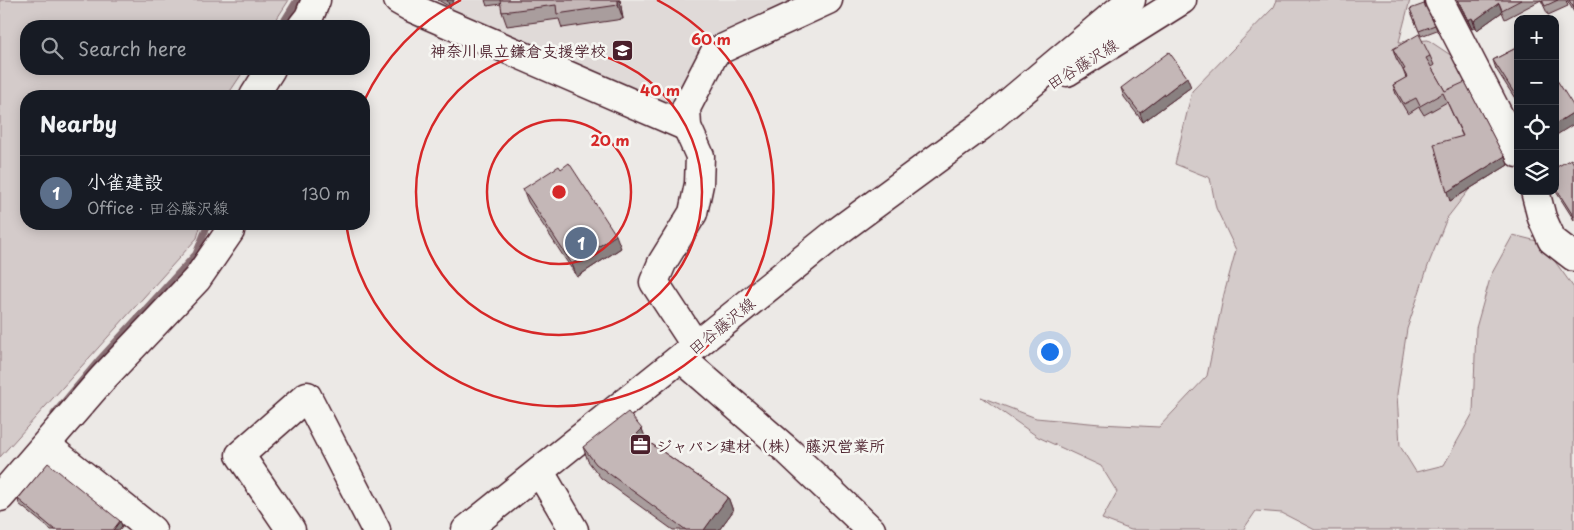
<!DOCTYPE html>
<html lang="en">
<head>
<meta charset="utf-8">
<style>
  :root { --surface:#171b24; --page:#20242c; --text:#f1f3f6; --muted:#9ea1a6; --line:#363941; --accent:#0b8043 }
  body { margin:0; font-family:"Playpen Sans","Klee One",sans-serif; background:var(--page); color:var(--text) }
  .controls { position:absolute; right:15px; top:15px; display:grid; overflow:hidden; border-radius:10px; box-shadow:0 2px 12px #0003 }
  .controls button { width:45px; height:45px; display:grid; place-items:center; padding:0; border:0; border-bottom:1px solid var(--line); background:var(--surface); color:var(--text); font:25px sans-serif }
  .you { position:absolute; left:1049px; top:351px; width:18px; height:18px; margin:-12px; border:4px solid #fff; border-radius:50%; background:#1a73e8; box-shadow:0 0 0 8px #1a73e833 }
  .badge { display:grid; place-items:center; width:32px; height:32px; border-radius:50%; background:var(--accent); color:#fff; font-size:16px; font-weight:700 }
  .pin { position:absolute; translate:-50% -50%; border:2px solid #fff; box-shadow:0 1px 5px #0006 }
  .list { margin:0; padding:0; list-style:none }
  h2 { display:flex; justify-content:space-between; align-items:center; height:65px; margin:0; padding:0 20px; font-size:21px }
  h2 small { font-size:16px; font-weight:400; color:var(--muted) }
  .list li { display:grid; grid-template-columns:32px 1fr auto; gap:15px; align-items:center; box-sizing:border-box; height:75px; padding:0 20px; border-top:1px solid var(--line) }
  .list b { display:block; font-size:19px; white-space:nowrap }
  .list p { margin:0; font-size:16px; white-space:nowrap; color:var(--muted) }
  .list em { font-size:16px; font-style:normal; color:var(--muted) }
  .icon { flex:none; width:28px; height:28px; fill:none; stroke:currentColor; stroke-width:2; stroke-linecap:round; stroke-linejoin:round }
  .map { position:relative; flex:none; width:1574px; height:530px; overflow:hidden }
  .search { position:absolute; background:var(--surface); box-shadow:0 2px 12px #0003; left:20px; top:20px; width:350px; height:55px; display:flex; align-items:center; gap:12px; box-sizing:border-box; padding:0 18px; border-radius:20px; color:var(--muted); font-size:19px }
  .panel { position:absolute; background:var(--surface); box-shadow:0 2px 12px #0003; left:20px; top:90px; width:350px; height:140px; border-radius:20px }
  .map>svg:first-child { display:block }
  .built { fill:#e0dad8 }
  .green { fill:#d4cbca; stroke:#8f757a }
  .lines { fill:none; stroke-linecap:round; stroke-linejoin:round }
  .stream { stroke:#886e73; stroke-width:7 }
  .minor-casing { stroke:#4a1f2b; stroke-width:31 }
  .major-casing { stroke:#4a1f2b; stroke-width:31 }
  .minor { stroke:#f6f6f2; stroke-width:28 }
  .major { stroke:#f6f6f2; stroke-width:28 }
  .wall { fill:#a99d9d; stroke:#4a1f2b }
  .shaded-wall { fill:#898080; stroke:#4a1f2b }
  .building { fill:#c4b7b7; stroke:#4a1f2b }
  .ring { fill:none; stroke:#d62828; stroke-width:2.5 }
  .labels { text-anchor:middle; dominant-baseline:central; stroke-width:5; stroke-linejoin:round; paint-order:stroke }
  .poi-label { font-size:16px; font-weight:bold; fill:#4a1f2b; stroke:#f6f6f2; text-anchor:end }
  .street-label { font-size:16px; fill:#4a1f2b; stroke:#f6f6f2 }
  .centre { fill:#d62828; stroke:#f6f6f2; stroke-width:2.5 }
  .ring-label { font-size:15px; text-anchor:middle; font-weight:bold; fill:#d62828; stroke:#f6f6f2; stroke-width:5; stroke-linejoin:round; paint-order:stroke }
</style>
</head>
<body>
<div class="map">
<svg width="1574" height="530" viewBox="0 0 1574 530">
  <rect width="100%" height="100%" fill="#ece9e6"/>
  <filter id="ink" filterUnits="userSpaceOnUse"><feTurbulence type="fractalNoise" baseFrequency=".02" numOctaves="2"/><feDisplacementMap in="SourceGraphic" scale="10" xChannelSelector="R" yChannelSelector="G"/><feConvolveMatrix kernelMatrix="1 2 1 2 8 2 1 2 1" color-interpolation-filters="sRGB"/></filter>
  <g filter="url(#ink)">
    <polygon class="built" points="418,0 807,0 733,34 676,103 668,109"/>
    <g class="green">
      <polygon points="0,0 289,0 272,26 26,26 26,69 245,69 227,96 26,96 26,224 201,224 197,238 0,457"/>
      <polygon points="1277,0 1410,0 1399,42 1428,40 1458,60 1503,146 1447,218 1429,263 1407,329 1397,394 1400,446 1416,472 1444,465 1473,413 1476,328 1491,275 1513,235 1541,242 1574,288 1574,530 1315,530 1282,513 1256,511 1243,530 1131,530 1102,519 1117,492 1101,466 1038,437 981,397 1036,418 1100,424 1159,427 1207,376 1224,294 1236,250 1216,208 1210,178 1175,164 1192,91 1274,7"/>
    </g>
    <g class="lines">
      <g class="stream">
        <polyline points="281,26 297,0"/>
        <polyline points="54,414 100,359 196,254 208,224"/>
      </g>
      <defs>
        <g id="minor">
          <polyline points="398,0 412,8 687,127"/>
          <polyline points="1439,0 1518,153"/>
          <polyline points="302,26 309,17 316,0"/>
          <polyline points="254,96 271,69"/>
          <polyline points="1535,191 1542,218 1552,240 1574,257"/>
          <polyline points="696,346 654,282 662,263 693,213 699,184 700,156 687,127 686,108 715,52 828,0"/>
          <polyline points="681,358 788,451 871,530"/>
          <polyline points="46,445 152,530"/>
          <polyline points="540,472 574,530"/>
          <polyline points="0,497 103,378 197,279 230,231 231,224"/>
          <polyline points="291,530 240,455 307,396 376,530"/>
        </g>
        <g id="major">
          <polyline points="1067,72 1182,0"/>
          <polyline points="466,530 837,232 981,126 1131,0"/>
        </g>
      </defs>
      <use href="#minor" class="minor-casing"/>
      <use href="#major" class="major-casing"/>
      <use href="#minor" class="minor"/>
      <use href="#major" class="major"/>
    </g>
    <g class="wall">
      <polygon points="438,0 454,0 450,7"/>
      <polygon points="485,0 620,0 623,19 562,28 559,19 507,26 502,12 501,4 487,6"/>
      <polygon points="1457,0 1541,0 1505,19 1502,12 1477,30 1475,27 1472,29"/>
      <polygon points="1541,0 1566,0 1568,6 1548,15"/>
      <polygon points="1567,0 1574,0 1574,12"/>
      <polygon points="1410,9 1435,25 1437,30 1421,36"/>
      <polygon points="1518,47 1518,103 1496,69 1493,60"/>
      <polygon points="1393,49 1430,56 1434,65 1431,67 1445,91 1505,156 1508,165 1450,201 1463,137 1447,102 1424,115 1419,107 1408,114 1396,94 1393,85 1406,78 1403,70 1396,58"/>
      <polygon points="1191,87 1143,122 1124,97 1121,88"/>
      <polygon points="1574,164 1574,220 1555,190 1555,168"/>
      <polygon points="523,189 621,248 577,277 528,202"/>
      <polygon points="642,429 646,440 728,497 733,511 719,530 673,530 601,478 588,461 583,447"/>
      <polygon points="18,499 120,521 122,526 119,530 51,530 19,504"/>
    </g>
    <g class="shaded-wall">
      <polygon points="447,0 454,0 450,7"/>
      <polygon points="618,0 620,0 623,19 618,5"/>
      <polygon points="1499,3 1502,12 1477,30 1474,21"/>
      <polygon points="1472,18 1475,27 1472,29 1468,20"/>
      <polygon points="1187,77 1191,87 1143,122 1140,113"/>
      <polygon points="1574,112 1574,124 1555,136 1555,124"/>
      <polygon points="1505,156 1508,165 1450,201 1447,192"/>
      <polygon points="616,235 621,248 577,277 572,264"/>
      <polygon points="642,429 647,442 637,434"/>
      <polygon points="728,497 733,511 719,530 704,530"/>
      <polygon points="120,521 122,526 119,530 113,530"/>
    </g>
    <g class="building">
      <polygon points="500,0 618,0 618,5 557,14 556,5 502,12"/>
      <polygon points="1458,0 1521,0 1502,10 1499,3 1474,21 1472,18 1468,20"/>
      <polygon points="1542,0 1558,0 1545,6"/>
      <polygon points="1569,0 1574,0 1574,8"/>
      <polygon points="1424,4 1435,25 1419,31 1410,9"/>
      <polygon points="1419,34 1430,56 1426,58 1445,91 1465,82 1501,151 1505,156 1447,192 1434,144 1463,136 1443,93 1420,106 1416,98 1404,104 1393,85 1407,77 1403,70 1405,69 1393,49"/>
      <polygon points="1518,47 1518,99 1493,60"/>
      <polygon points="1169,52 1187,77 1140,113 1121,88"/>
      <polygon points="1555,77 1574,107 1574,112 1555,124"/>
      <polygon points="1571,159 1574,164 1574,217 1555,187 1555,168"/>
      <polygon points="569,163 616,235 572,264 523,189 559,166 561,169"/>
      <polygon points="628,412 642,429 637,434 728,497 704,530 686,530 596,464 583,447"/>
      <polygon points="48,463 120,521 113,530 55,530 18,499"/>
    </g>
  </g>
  <g class="ring">
    <circle cx="559" cy="192" r="72"/>
    <circle cx="559" cy="192" r="143"/>
    <path d="M364 101A215 215 0 0 1 461 0M657 0A215 215 0 1 1 346 224"/>
  </g>
  <defs>
    <symbol id="school-square" viewBox="-11 -11 22 22"><rect x="-9" y="-9" width="18" height="18" rx="4" fill="#4a1f2b" stroke="#f6f6f2"/><path d="M0-5L7-2L0 1L-7-2ZM-4 1L0 2.5L4 1V4Q0 6-4 4Z" fill="#fff"/></symbol>
    <symbol id="office-square" viewBox="-11 -11 22 22"><rect x="-9" y="-9" width="18" height="18" rx="4" fill="#4a1f2b" stroke="#f6f6f2"/><path d="M-6-3h4V-5.5h4V-3h4V5H-6ZM-1-4.5V-3h2v-1.5ZM-6 0V1H6V0Z" fill="#fff"/></symbol>
  </defs>
  <g fill-rule="evenodd">
    <use href="#school-square" x="610" y="38" width="25" height="25"/>
    <use href="#office-square" x="628" y="432" width="25" height="25"/>
  </g>
  <g class="labels">
    <g class="poi-label">
      <text x="606" y="50">神奈川県立鎌倉支援学校</text>
      <text x="656" y="445" text-anchor="start">ジャパン建材（株） 藤沢営業所</text>
    </g>
    <g class="street-label">
      <text transform="translate(1082 63) rotate(-32)">田谷藤沢線</text>
      <text transform="translate(721 325) rotate(-39)">田谷藤沢線</text>
    </g>
  </g>
  <circle cx="559" cy="192" r="8" class="centre"/>
  <g class="ring-label">
    <text x="711" y="45">60 m</text>
    <text x="660" y="96">40 m</text>
    <text x="610" y="146">20 m</text>
  </g>
</svg>
<div class="controls">
<button>+</button>
<button>−</button>
<button><svg class="icon" aria-label="locate" viewBox="0 0 24 24"><circle cx="12" cy="12" r="6"/><path d="M12 2v4M12 18v4M2 12h4M18 12h4"/></svg></button>
<button><svg class="icon" aria-label="layers" viewBox="0 0 24 24"><path d="M12 4l9 5-9 5-9-5zM3 14l9 5 9-5"/></svg></button>
</div>
<div class="you"></div>
<div class="pin badge" style="left:581px;top:243px;background:#5c6f8a">1</div>
<div class="search"><svg class="icon" aria-label="search" viewBox="0 0 24 24"><circle cx="10" cy="10" r="6"/><path d="M15 15l6 6"/></svg>Search here</div>
<section class="panel">
<h2>Nearby<small></small></h2>
<ul class="list">
<li><span class="badge" style="background:#5c6f8a">1</span><div><b>小雀建設</b><p>Office · 田谷藤沢線</p></div><em>130 m</em></li>
</ul>
</section>
</div>
</body>
</html>
